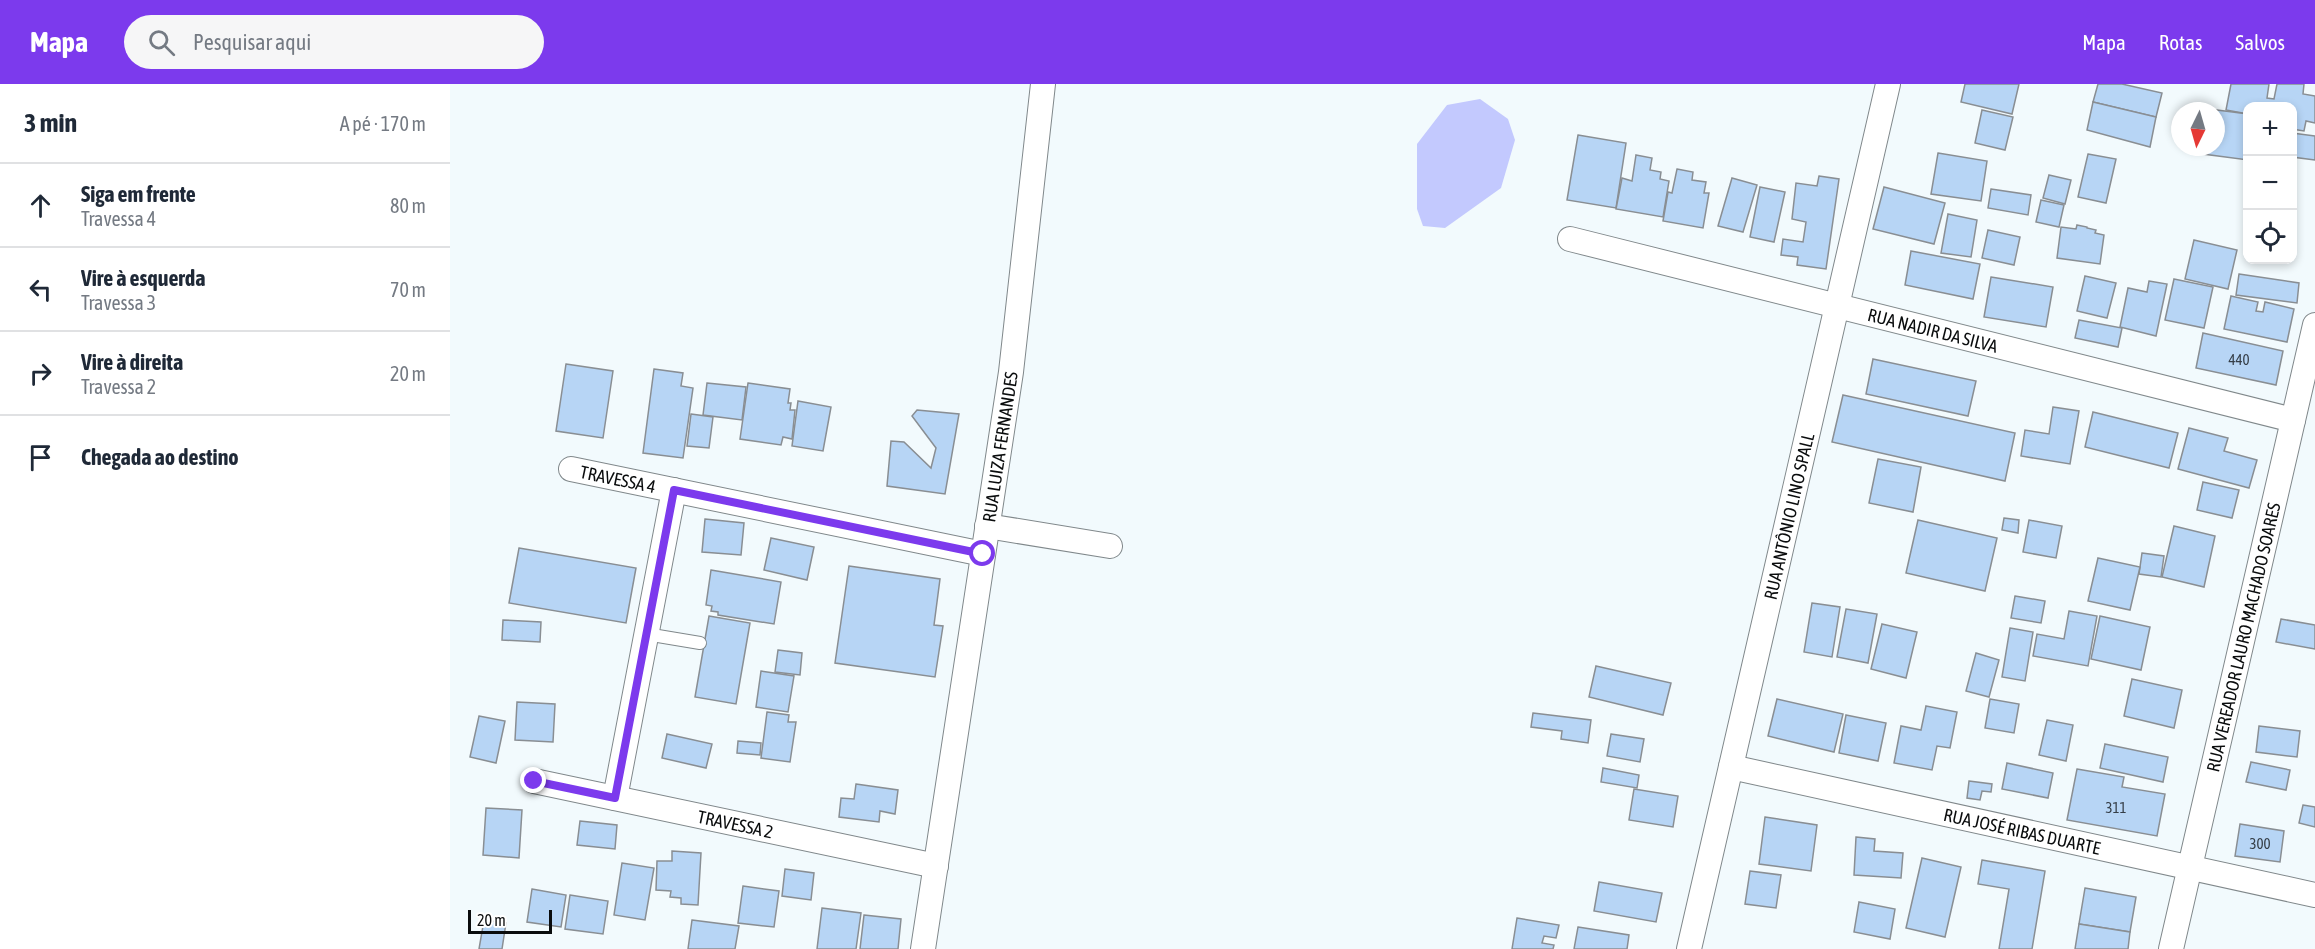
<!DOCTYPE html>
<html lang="pt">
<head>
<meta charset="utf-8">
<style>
  :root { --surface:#fff; --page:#f6f6f7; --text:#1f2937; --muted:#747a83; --line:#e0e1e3; --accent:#7c3aed }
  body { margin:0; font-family:"Asap Condensed",sans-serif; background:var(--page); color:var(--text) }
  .controls { position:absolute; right:18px; top:18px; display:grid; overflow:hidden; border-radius:12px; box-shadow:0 3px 9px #0003 }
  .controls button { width:54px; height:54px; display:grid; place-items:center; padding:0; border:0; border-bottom:2px solid var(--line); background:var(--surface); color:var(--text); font:30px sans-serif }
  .compass { position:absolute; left:1721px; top:18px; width:54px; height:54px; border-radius:50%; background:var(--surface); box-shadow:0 3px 9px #0003; rotate:185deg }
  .scale { position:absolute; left:18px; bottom:15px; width:84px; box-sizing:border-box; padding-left:6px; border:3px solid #0a0c0d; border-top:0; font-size:16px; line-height:21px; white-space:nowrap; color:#0a0c0d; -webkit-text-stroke:4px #fff; paint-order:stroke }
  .stop { position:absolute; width:18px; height:18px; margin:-14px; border:4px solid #7c3aed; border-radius:50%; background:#fff }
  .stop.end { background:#7c3aed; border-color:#fff; box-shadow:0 2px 6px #0008 }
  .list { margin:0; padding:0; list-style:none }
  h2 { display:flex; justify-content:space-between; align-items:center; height:78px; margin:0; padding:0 24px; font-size:26px }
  h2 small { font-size:20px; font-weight:400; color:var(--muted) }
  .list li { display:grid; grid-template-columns:39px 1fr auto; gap:18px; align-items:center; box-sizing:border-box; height:84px; padding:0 24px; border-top:2px solid var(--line) }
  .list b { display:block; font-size:22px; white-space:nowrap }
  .list p { margin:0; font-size:20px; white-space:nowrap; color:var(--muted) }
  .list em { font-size:20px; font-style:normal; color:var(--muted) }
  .icon { flex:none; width:33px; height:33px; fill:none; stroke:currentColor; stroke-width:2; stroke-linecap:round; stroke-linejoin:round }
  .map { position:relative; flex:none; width:1865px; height:865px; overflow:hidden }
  header { display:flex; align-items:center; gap:36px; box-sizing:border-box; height:84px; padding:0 30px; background:var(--accent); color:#fff }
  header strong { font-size:28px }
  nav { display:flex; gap:33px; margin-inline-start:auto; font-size:21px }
  .search { width:420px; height:54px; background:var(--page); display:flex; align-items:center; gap:15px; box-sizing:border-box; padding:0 21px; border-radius:33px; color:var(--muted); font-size:22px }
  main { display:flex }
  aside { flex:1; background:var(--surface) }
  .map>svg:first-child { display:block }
  .water { fill:#c3c9fe }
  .building { fill:#b7d5f5; stroke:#898e93; stroke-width:1.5 }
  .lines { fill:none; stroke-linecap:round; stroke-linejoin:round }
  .lane-casing { stroke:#80888b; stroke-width:14 }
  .street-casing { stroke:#80888b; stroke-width:26 }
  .lane { stroke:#fff; stroke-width:12 }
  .street { stroke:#fff; stroke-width:24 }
  .route { stroke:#7c3aed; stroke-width:8 }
  .labels { text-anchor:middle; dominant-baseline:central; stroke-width:4.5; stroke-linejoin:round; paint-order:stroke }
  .number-label { font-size:15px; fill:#353e47 }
  .street-label { font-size:18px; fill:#0a0c0d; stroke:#fff }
</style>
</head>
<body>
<header>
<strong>Mapa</strong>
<div class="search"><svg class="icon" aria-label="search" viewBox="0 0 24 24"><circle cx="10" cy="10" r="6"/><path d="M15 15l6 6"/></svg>Pesquisar aqui</div>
<nav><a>Mapa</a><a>Rotas</a><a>Salvos</a></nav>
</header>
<main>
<aside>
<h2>3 min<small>A pé · 170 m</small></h2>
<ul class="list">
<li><svg class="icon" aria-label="ahead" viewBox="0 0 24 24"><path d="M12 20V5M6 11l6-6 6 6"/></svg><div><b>Siga em frente</b><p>Travessa 4</p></div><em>80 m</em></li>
<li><svg class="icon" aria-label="left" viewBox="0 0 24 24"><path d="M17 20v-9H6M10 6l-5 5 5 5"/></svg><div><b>Vire à esquerda</b><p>Travessa 3</p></div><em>70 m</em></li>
<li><svg class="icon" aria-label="right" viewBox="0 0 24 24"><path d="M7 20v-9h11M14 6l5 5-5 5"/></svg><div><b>Vire à direita</b><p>Travessa 2</p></div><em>20 m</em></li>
<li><svg class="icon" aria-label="arrive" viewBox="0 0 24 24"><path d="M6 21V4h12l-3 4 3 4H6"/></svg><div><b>Chegada ao destino</b></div></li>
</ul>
</aside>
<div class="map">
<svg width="1865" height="865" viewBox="0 0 1865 865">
  <rect width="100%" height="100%" fill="#f2fafd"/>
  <polygon class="water" points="1030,15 1058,35 1065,56 1051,104 995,144 973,142 967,125 967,60 997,21"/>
  <g class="building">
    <polygon points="1515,0 1569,0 1562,30 1511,18"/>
    <polygon points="1648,0 1672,0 1712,9 1706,33 1643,18"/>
    <polygon points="1781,0 1819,0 1817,14 1824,15 1827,0 1854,0 1853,10 1865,12 1865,39 1856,37 1854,47 1842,45 1842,22 1798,22 1798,30 1776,26"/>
    <polygon points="1643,18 1706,33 1700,63 1637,46"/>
    <polygon points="1759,25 1798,30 1798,76 1753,70 1754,63 1766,63 1766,27 1759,27"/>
    <polygon points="1532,26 1563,33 1555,66 1525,59"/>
    <polygon points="1842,49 1865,52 1865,76 1842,73"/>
    <polygon points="1128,51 1176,59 1166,124 1117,116"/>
    <polygon points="1488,69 1537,77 1531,117 1481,110"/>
    <polygon points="1638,70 1666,75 1656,119 1628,113"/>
    <polygon points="1186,71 1202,74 1200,86 1211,88 1210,95 1219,97 1213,133 1166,125 1172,94 1182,97"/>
    <polygon points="1227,85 1243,88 1242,96 1256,98 1254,109 1259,109 1253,144 1213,137 1218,108 1222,109"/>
    <polygon points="1599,91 1621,96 1615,120 1593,114"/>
    <polygon points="1369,92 1389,95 1376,185 1347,181 1348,173 1331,171 1333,155 1353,158 1356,138 1342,135 1346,99 1367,102"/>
    <polygon points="1282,94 1307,101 1293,148 1268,142"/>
    <polygon points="1310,103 1335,108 1324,158 1300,153"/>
    <polygon points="1434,103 1495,119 1484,160 1423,145"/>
    <polygon points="1541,105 1581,111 1578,131 1538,124"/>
    <polygon points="1591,116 1614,121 1609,143 1586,138"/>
    <polygon points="1498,130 1527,136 1521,173 1491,169"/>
    <polygon points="1627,141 1637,143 1637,144 1646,146 1645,149 1654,151 1650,180 1607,174 1611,143 1626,145"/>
    <polygon points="1538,146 1570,153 1564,181 1532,174"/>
    <polygon points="1744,156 1787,166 1778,205 1735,195"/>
    <polygon points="1461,167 1530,180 1523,215 1455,201"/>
    <polygon points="1789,190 1849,199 1847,219 1786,211"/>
    <polygon points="1635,192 1666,199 1657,234 1627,227"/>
    <polygon points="1541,193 1603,203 1596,243 1534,233"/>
    <polygon points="1724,195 1763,203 1754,244 1715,236"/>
    <polygon points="1699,197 1717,200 1706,252 1670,243 1678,204 1697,208"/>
    <polygon points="1781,212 1808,218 1806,227 1813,228 1815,218 1844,225 1837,258 1774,245"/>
    <polygon points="1629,236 1672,244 1668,263 1625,254"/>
    <polygon points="1753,249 1833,267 1826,301 1746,284"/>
    <polygon points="1423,275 1526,297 1518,332 1416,310"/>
    <polygon points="116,280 163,287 153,354 106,347"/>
    <polygon points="204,285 233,289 231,302 243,304 233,374 193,369"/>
    <polygon points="257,299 296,303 292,336 253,331"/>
    <polygon points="298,299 340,305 338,319 341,319 340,326 345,326 342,355 333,353 331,361 290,355"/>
    <polygon points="1393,311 1565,349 1555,397 1382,358"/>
    <polygon points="348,317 381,323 373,367 342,362"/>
    <polygon points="1603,323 1629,327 1620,380 1571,372 1575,346 1599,350"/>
    <polygon points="467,326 509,330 495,410 437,402 441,357 454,358 481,384 486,364 462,332"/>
    <polygon points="1643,328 1728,349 1719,384 1635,363"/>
    <polygon points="241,330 263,333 259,364 237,362"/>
    <polygon points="1739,344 1778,354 1774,367 1807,376 1799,404 1728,385"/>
    <polygon points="1428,375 1471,383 1463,428 1419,419"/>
    <polygon points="1753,398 1789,406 1782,434 1747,426"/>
    <polygon points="1554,434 1569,436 1568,449 1552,446"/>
    <polygon points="255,435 294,439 291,471 252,468"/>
    <polygon points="1468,436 1547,454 1535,507 1456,489"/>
    <polygon points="1579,436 1612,442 1606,474 1573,468"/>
    <polygon points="1724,442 1765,452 1754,503 1712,493"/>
    <polygon points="321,454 364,463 357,496 314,486"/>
    <polygon points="69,464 186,484 176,539 59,519"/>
    <polygon points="1692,469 1714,472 1711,493 1689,490"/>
    <polygon points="1648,474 1690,483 1680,526 1638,517"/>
    <polygon points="399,482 490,495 484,541 493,542 485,593 385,579"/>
    <polygon points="261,486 331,498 324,540 268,531 268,528 261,527 262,522 256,521"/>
    <polygon points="1565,512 1595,517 1591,539 1561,534"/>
    <polygon points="1362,519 1390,523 1382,573 1354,568"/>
    <polygon points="1396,525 1427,530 1418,579 1387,573"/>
    <polygon points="1619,527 1647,532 1638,582 1583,572 1587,550 1614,555"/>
    <polygon points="259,532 300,539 286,620 245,613"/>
    <polygon points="1650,532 1700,543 1691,586 1641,575"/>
    <polygon points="1831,535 1865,541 1865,565 1826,558"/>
    <polygon points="53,536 91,538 90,558 52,556"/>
    <polygon points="1432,540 1467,548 1456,594 1421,585"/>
    <polygon points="1560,544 1583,548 1575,597 1552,593"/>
    <polygon points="328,566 352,569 350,591 325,588"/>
    <polygon points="1526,569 1549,576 1539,613 1516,607"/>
    <polygon points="1146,582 1221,599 1213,631 1139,613"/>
    <polygon points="311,587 344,592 338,628 306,623"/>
    <polygon points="1682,595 1732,606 1724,644 1674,632"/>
    <polygon points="1327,615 1393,630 1384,668 1318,652"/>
    <polygon points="1540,615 1569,620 1564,649 1535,644"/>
    <polygon points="67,618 105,620 103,658 65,656"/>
    <polygon points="1476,622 1507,628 1500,664 1487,662 1482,686 1444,679 1451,642 1471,646"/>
    <polygon points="317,628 339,631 338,638 346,638 340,678 311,674"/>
    <polygon points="1083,629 1141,636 1138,659 1111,655 1112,647 1081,643"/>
    <polygon points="1396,631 1436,639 1428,677 1389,669"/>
    <polygon points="29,632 55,637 46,679 20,673"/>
    <polygon points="1597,636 1623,641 1616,677 1589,671"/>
    <polygon points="1809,642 1850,647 1847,673 1806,668"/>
    <polygon points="217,650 262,660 256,684 212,674"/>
    <polygon points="1161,650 1194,655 1190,678 1157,672"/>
    <polygon points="288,657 311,659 310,671 287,669"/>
    <polygon points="1655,660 1718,673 1713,698 1650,684"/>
    <polygon points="1801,678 1840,686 1836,706 1796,698"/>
    <polygon points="1557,679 1603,689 1598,714 1552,705"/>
    <polygon points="1153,684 1189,691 1187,704 1151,698"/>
    <polygon points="1627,685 1674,693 1672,703 1715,710 1707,752 1617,736"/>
    <polygon points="1519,697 1542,700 1541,708 1532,707 1530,716 1517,714"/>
    <polygon points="406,700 448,706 445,730 430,727 429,738 389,733 391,714 404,715"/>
    <polygon points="1184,705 1228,712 1223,743 1179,736"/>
    <polygon points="1853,721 1865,723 1865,743 1849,739"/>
    <polygon points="36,724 72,726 69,774 33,771"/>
    <polygon points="1315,733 1367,741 1361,787 1309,780"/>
    <polygon points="130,737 167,741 165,765 127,761"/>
    <polygon points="1790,740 1834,747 1830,778 1785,772"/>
    <polygon points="1406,753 1425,755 1424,767 1453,769 1451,794 1404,791"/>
    <polygon points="222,767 251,769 248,821 231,820 231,814 220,813 221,807 206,806 207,777 222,777"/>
    <polygon points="1472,774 1511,783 1495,853 1456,844"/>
    <polygon points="1532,776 1595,787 1582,865 1549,865 1559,805 1528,800"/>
    <polygon points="172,779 204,784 195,836 164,831"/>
    <polygon points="335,785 364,789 361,816 332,812"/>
    <polygon points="1300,787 1331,791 1326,824 1295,820"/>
    <polygon points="1149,798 1212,809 1206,838 1144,827"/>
    <polygon points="293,802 329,807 324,843 288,839"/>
    <polygon points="1635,804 1686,813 1680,848 1629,840"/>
    <polygon points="82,805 116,811 111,843 77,838"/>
    <polygon points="120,811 158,817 153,850 115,845"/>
    <polygon points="1409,818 1445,825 1440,855 1404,848"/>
    <polygon points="372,824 411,829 406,865 367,865"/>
    <polygon points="414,831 451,835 448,865 410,865"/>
    <polygon points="1067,834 1109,841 1106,854 1094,852 1092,859 1104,861 1103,865 1062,865"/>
    <polygon points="34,836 56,839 52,865 29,865"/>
    <polygon points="242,836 289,842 285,865 238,865"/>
    <polygon points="1629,840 1680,848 1678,865 1625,865"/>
    <polygon points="1128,843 1179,851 1177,865 1124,865"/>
  </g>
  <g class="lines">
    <defs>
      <polyline id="lane" points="196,550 250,559"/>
      <g id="street">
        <path id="s1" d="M1120 155 1843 336"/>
        <path id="s2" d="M121 385 533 470"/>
        <polyline points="537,442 660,462"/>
        <path id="s3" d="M1281 683 1865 811"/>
        <path id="s4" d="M84 697 486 782"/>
        <polyline points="165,714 224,406"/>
        <path id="s5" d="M473 865 561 288 593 0"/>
        <path id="s6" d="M1239 865 1438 0"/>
        <path id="s7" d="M1721 865 1865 241"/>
      </g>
    </defs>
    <use href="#lane" class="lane-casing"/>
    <use href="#street" class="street-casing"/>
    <use href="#lane" class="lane"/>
    <use href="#street" class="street"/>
  </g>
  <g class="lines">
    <polyline class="route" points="84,697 165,714 224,406 533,470"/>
  </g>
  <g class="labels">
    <g class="number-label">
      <text x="1789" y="275">440</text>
      <text x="1666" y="723">311</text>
      <text x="1810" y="759">300</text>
    </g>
    <g class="street-label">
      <text stroke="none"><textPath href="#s1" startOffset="374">RUA NADIR DA SILVA</textPath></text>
      <text stroke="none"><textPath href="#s5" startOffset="508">RUA LUIZA FERNANDES</textPath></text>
      <text stroke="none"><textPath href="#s2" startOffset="48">TRAVESSA 4</textPath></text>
      <text stroke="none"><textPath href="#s6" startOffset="444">RUA ANTÔNIO LINO SPALL</textPath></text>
      <text stroke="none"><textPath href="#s7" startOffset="320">RUA VEREADOR LAURO MACHADO SOARES</textPath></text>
      <text stroke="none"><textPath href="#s4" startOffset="206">TRAVESSA 2</textPath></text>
      <text stroke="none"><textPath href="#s3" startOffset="298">RUA JOSÉ RIBAS DUARTE</textPath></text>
    </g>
  </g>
</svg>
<div class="controls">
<button>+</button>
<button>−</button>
<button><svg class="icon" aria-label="locate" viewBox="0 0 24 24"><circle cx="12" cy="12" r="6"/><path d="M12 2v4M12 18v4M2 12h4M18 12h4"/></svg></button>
</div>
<svg class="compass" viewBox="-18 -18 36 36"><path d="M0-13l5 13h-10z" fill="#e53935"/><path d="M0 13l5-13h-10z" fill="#747a83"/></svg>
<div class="scale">20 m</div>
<div class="stop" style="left:533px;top:470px"></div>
<div class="stop end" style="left:84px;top:697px"></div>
</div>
</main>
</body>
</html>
